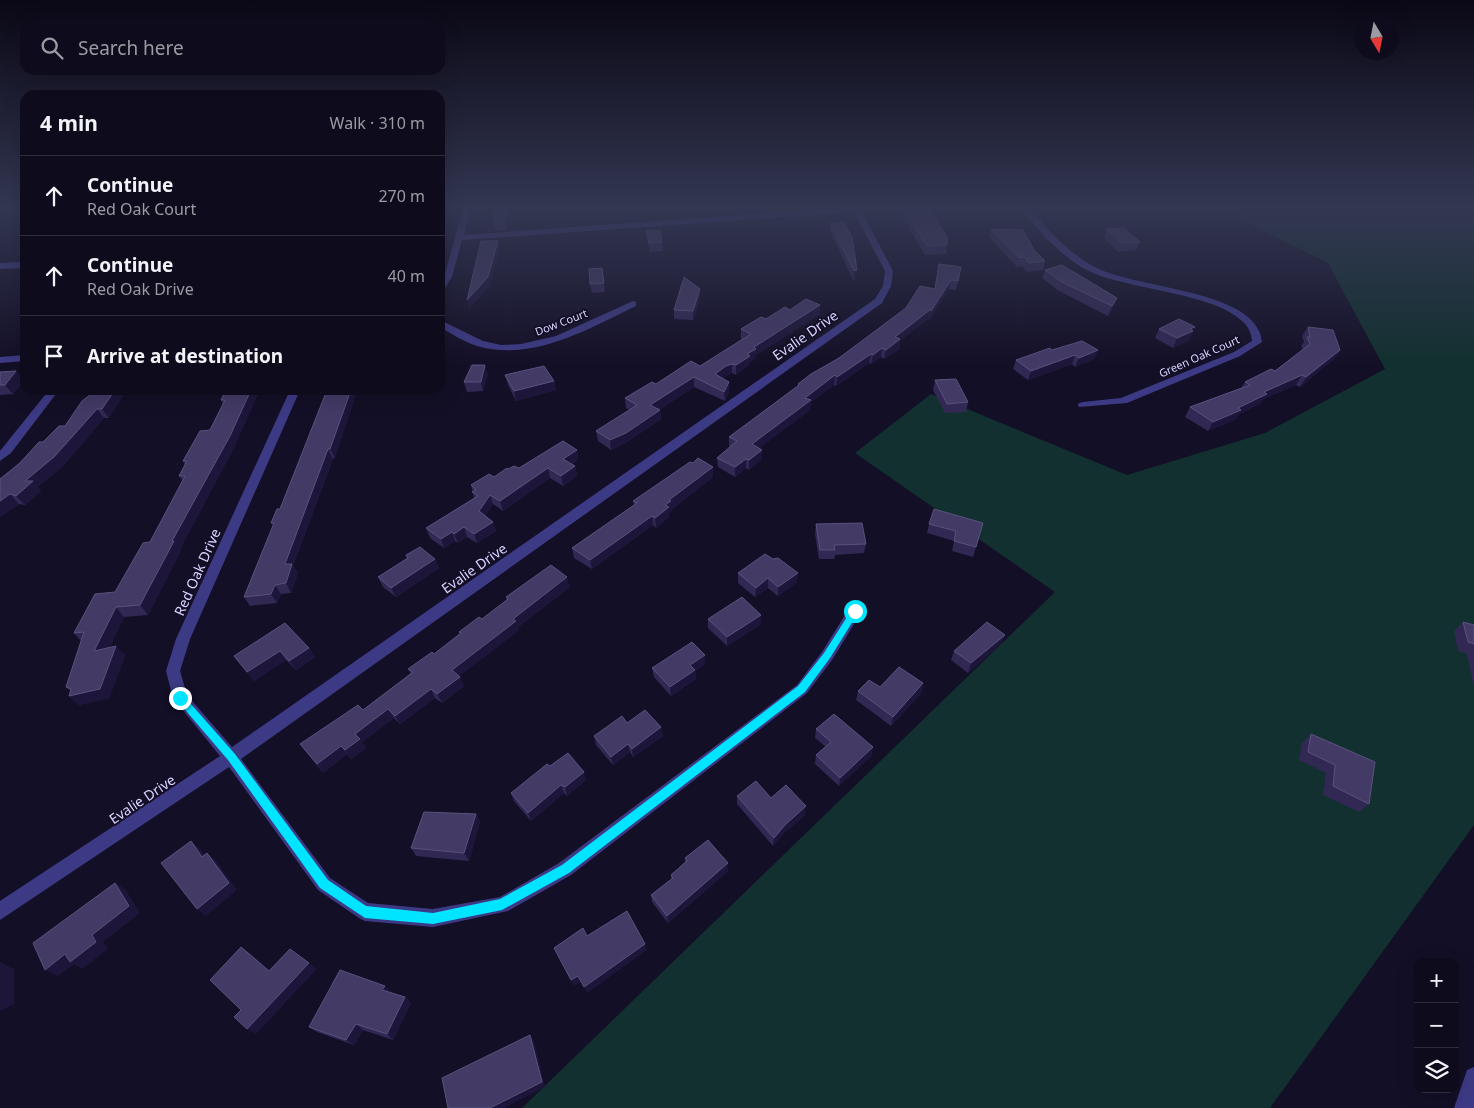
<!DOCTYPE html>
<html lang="en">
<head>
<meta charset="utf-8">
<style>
  :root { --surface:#0e0b1c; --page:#171425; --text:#f1f3f6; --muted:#9b9ba3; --line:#2e2b3b }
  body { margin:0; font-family:"Noto Sans",sans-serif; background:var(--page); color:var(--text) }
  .controls { position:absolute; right:15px; bottom:15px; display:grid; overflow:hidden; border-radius:10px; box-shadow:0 5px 20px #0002 }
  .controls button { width:45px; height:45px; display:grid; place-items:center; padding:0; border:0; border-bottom:1px solid var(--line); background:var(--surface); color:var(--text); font:25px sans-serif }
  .compass { position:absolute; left:1354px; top:15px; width:45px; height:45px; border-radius:50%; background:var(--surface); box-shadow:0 5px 20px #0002; rotate:170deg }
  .stop { position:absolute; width:15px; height:15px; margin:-11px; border:4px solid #00e5ff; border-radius:50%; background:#fff }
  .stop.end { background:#00e5ff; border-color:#fff; box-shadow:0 1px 5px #0008 }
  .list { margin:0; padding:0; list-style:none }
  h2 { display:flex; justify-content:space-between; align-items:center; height:65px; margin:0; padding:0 20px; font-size:21px }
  h2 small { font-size:16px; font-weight:400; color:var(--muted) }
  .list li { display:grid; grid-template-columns:32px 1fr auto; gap:15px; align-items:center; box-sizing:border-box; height:80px; padding:0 20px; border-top:1px solid var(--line) }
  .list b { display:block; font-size:19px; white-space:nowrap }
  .list p { margin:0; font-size:16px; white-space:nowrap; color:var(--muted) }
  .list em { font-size:16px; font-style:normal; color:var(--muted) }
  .icon { flex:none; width:28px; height:28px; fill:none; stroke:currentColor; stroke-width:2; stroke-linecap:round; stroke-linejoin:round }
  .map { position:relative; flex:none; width:1474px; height:1108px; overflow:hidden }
  .search { position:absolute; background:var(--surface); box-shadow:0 5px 20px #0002; left:20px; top:20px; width:425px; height:55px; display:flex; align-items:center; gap:12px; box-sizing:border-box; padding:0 18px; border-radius:15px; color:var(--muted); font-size:19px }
  .panel { position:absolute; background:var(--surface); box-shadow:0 5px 20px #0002; left:20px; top:90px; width:425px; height:305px; border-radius:15px }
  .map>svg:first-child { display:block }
  .green { fill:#12302f }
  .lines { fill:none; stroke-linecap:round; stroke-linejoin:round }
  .minor { fill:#3d3a85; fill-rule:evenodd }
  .wall { fill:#312854 }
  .shaded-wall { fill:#1d163a }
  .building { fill:#433a66; stroke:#5a527e }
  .route { fill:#00e5ff }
  .labels { text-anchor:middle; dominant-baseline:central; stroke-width:4; stroke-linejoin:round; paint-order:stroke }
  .far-street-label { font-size:11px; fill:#d9d4ff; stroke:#130f26 }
  .street-label { font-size:14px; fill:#d9d4ff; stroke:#130f26 }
</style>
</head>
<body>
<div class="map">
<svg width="1474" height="1108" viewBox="0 0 1474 1108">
  <rect width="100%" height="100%" fill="#130f26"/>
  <polygon class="green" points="1220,209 1474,209 1474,825 1270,1108 522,1108 1055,592 855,453 931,394 1127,475 1265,433 1385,369 1328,263"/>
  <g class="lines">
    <g class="minor">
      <polygon points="463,209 471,209 464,235 827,209 868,209 862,212 893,271 891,286 882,303 241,759 330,878 368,903 433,909 500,897 559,863 797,685 822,652 850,607 855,606 860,607 862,611 832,660 807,693 571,875 508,911 433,927 365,921 359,918 318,890 229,767 0,920 0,901 220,756 173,698 166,671 176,639 290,390 300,390 190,639 180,671 187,695 232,747 875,299 883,286 885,271 854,212 462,240 452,277 443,291 440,292 440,283 444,277"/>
      <path d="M1021 209H1029C1049 230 1069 254 1095 267 1134 288 1240 289 1259 331 1261 334 1261 339 1262 342L1240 356 1127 403 1079 407 1078 405 1079 403 1083 402 1121 398 1234 352 1252 341C1251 333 1249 327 1242 321 1213 293 1131 290 1091 272 1064 260 1040 232 1021 209Z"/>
      <polygon points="25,262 25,268 0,269 0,263"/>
      <path d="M633 301 636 302V306C588 329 533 362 477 346 464 342 452 334 440 327V320L483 341 501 345 521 344 556 336Z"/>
      <polygon points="25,355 25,361 0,363 0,357"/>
      <polygon points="49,390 59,390 11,453 0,461 0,451"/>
      <polygon points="1474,1067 1474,1108 1454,1108 1467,1070"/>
    </g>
  </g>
  <g class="wall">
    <polygon points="495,209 511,209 507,230 495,230 493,222"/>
    <polygon points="906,212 947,245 946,254 925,255 905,221"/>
    <polygon points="844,222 856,279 853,280 830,231 830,223"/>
    <polygon points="991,229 1034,250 1045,261 1043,270 1027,272 1022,266 1017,267 989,237"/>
    <polygon points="1106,229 1140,242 1136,250 1118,252 1104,238"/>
    <polygon points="646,231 662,242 663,251 650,252 647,239"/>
    <polygon points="961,267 956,290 949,289 929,320 929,318 900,341 899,349 884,359 881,357 871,364 869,363 836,386 834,385 811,402 810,410 759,448 762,459 749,470 746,468 735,477 718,467 717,458 730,447 729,446 729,437 798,386 798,384 839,358 935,289"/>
    <polygon points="602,268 605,292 592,293 590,284"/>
    <polygon points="1045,270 1117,298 1113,307 1108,316 1059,291 1042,278"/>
    <polygon points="700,289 700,298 693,320 674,319 674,310"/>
    <polygon points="820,305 820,314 756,355 756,358 750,362 749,365 736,375 732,373 722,378 729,392 725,401 694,387 659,410 660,410 661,419 627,442 611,450 598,441 596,431 630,410 626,408 625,398 656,384 700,366 742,339 741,339 741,329 790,310"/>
    <polygon points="1308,327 1340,350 1334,359 1300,387 1296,385 1263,399 1261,403 1238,415 1236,419 1208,431 1185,417 1190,407 1241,388 1245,382 1275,371 1303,350 1301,346 1304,342 1302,336"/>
    <polygon points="1159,329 1193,331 1189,340 1173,348 1155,338"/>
    <polygon points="1052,350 1098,350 1094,359 1075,367 1072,364 1028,380 1013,369 1016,360"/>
    <polygon points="16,371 24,381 13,394 0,395 0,372"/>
    <polygon points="488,374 483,391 467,392 464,382"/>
    <polygon points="505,375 554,381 556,390 516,401 508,385"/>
    <polygon points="935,380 968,402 966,412 945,413 933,390"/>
    <polygon points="93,390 109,418 104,418 62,467 37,487 41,491 25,505 19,504 0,517 0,479 43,442 65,426"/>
    <polygon points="226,390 235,446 180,549 181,550 148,615 124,617 109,648 125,655 109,698 79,705 69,696 71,691 66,687 81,641 74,633 115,592 150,542 183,481 179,476 185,465 183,461 210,430 223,404 221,400"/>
    <polygon points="327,390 335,458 333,459 293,566 298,573 291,593 281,594 277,603 250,606 244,597 273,525 271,523 280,509"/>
    <polygon points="577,450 578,459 572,464 575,466 577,476 563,486 550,478 503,511 493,504 485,516 493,522 496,531 477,543 467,537 458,543 455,541 444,548 430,538 426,528 474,498 471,485 494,477 508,469 519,468"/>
    <polygon points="713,477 672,509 672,511 669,513 669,517 656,528 653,525 592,569 574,558 572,548 634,505 633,501"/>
    <polygon points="983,523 973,557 952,551 954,541 927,533 929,524"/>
    <polygon points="816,524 866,544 864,553 835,555 834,559 819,559 815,534"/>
    <polygon points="406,555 435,559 439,568 396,597 383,587 378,577 407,558"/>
    <polygon points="738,573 797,582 778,596 768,588 755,597 738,583"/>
    <polygon points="570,587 518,627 519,630 459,676 464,686 442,703 435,698 400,724 394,718 362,742 366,748 351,759 347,754 323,773 300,744 363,710 411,674 408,669 434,654 460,634 459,632 482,619 507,600 506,597"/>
    <polygon points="761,615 761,624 727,646 708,628 708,619"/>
    <polygon points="1463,622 1474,625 1474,687 1467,654 1458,651 1454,631"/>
    <polygon points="1005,635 1001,644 968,673 951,660 954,651"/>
    <polygon points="309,648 315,657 296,670 286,660 254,681 234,656"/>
    <polygon points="705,655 705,664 695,671 696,679 671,696 654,677 652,668"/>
    <polygon points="923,683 921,693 891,726 856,700 858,691 880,687"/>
    <polygon points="627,723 661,727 663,736 633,757 630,752 613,765 596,745 594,736"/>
    <polygon points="816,729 873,747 871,756 839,786 815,764 816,755 826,747 815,738"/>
    <polygon points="1311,734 1369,804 1359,812 1323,795 1326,773 1299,760 1302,743"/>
    <polygon points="550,766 586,780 567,796 564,793 531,821 514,801 511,793"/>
    <polygon points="737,796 771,798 805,815 784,833 773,846 737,804"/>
    <polygon points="476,814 480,822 469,861 416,856 411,848"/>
    <polygon points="685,858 728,871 668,923 652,902 651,895 671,879 671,875 685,862"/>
    <polygon points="391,992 391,993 405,997 411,1003 393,1040 363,1030 354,1045 317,1032 309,1027"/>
  </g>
  <g class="shaded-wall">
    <polygon points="508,209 511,209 507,230 505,222"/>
    <polygon points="498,241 500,250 490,286 469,309 467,300"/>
    <polygon points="857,270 856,279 853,280 854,271"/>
    <polygon points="951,280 949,289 929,320 931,311"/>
    <polygon points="700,289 700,298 693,320 693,311"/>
    <polygon points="1117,298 1113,307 1108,316 1112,306"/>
    <polygon points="820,305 820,314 756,355 756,358 750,362 749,365 736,375 736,365 754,347"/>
    <polygon points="931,309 929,318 900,341 899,349 884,359 886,350 895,337"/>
    <polygon points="1195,327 1189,340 1173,348 1177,338"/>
    <polygon points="882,348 881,357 871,364 873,355"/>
    <polygon points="1098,350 1094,359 1075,367 1079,358"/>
    <polygon points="1340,350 1334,359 1300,387 1306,377"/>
    <polygon points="871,354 869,363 836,386 837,377"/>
    <polygon points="1075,355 1072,364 1028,380 1031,371"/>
    <polygon points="732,364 732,373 726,376 715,384 715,374 726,366"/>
    <polygon points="485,365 488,374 483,391 481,382"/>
    <polygon points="16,371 24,381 13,394 5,385"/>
    <polygon points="835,375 834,385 811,402 810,410 752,454 752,444 805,398"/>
    <polygon points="1302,375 1296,385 1263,399 1261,403 1238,415 1236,419 1208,431 1213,422 1264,392"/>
    <polygon points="694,377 694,387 651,415 650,405"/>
    <polygon points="554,381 556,390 516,401 514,391"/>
    <polygon points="729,382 729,392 725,401 724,392"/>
    <polygon points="115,390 127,390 109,418 102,409"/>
    <polygon points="251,390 260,390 235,446 180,549 181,550 148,615 140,605 172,541"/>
    <polygon points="351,390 358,390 335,458 330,449"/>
    <polygon points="97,409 104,418 62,467 37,487 41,491 25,505 16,496 25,481"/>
    <polygon points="660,410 661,419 627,442 611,450 610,440"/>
    <polygon points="328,449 333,459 293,566 298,573 291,593 286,583 285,564"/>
    <polygon points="577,450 578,459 565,468 563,459"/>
    <polygon points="762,450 762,459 749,470 749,460"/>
    <polygon points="746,459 746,468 735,477 735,467"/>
    <polygon points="575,466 577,476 563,486 561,476"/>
    <polygon points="713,467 713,477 672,509 672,511 669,513 669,517 656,528 655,518 669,500"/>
    <polygon points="548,468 550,478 503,511 500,501"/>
    <polygon points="10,494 19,504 0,517 0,501"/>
    <polygon points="490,495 493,504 482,521 479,511"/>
    <polygon points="652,516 653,525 592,569 590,560"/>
    <polygon points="493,522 496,531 477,543 474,534"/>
    <polygon points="464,527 467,537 458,543 454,534"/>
    <polygon points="452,532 455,541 444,548 441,539"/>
    <polygon points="435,559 439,568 396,597 391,588"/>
    <polygon points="798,573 797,582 778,596 778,587"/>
    <polygon points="567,577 570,587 518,627 519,630 456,679 452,670 513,619"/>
    <polygon points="768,578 768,588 755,597 756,588"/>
    <polygon points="275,585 281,594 277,603 271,594"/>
    <polygon points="116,607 124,617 103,660 94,651"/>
    <polygon points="761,615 761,624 727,646 727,637"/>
    <polygon points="1005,635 1001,644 968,673 971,663"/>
    <polygon points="116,646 125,655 109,698 79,705 69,696"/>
    <polygon points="309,648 315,657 296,670 289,661"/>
    <polygon points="280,651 286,660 254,681 247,672"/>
    <polygon points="705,655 705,664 695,671 696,679 671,696 670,687 690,665"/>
    <polygon points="460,677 464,686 442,703 437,694"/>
    <polygon points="923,683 921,693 891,726 893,717"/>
    <polygon points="431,689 435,698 400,724 395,716"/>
    <polygon points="388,709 394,718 362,742 366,748 351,759 345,750 355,734"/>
    <polygon points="661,727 663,736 633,757 632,749"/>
    <polygon points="628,744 630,752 613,765 611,757"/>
    <polygon points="341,746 347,754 323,773 317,764"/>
    <polygon points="873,747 871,756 839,786 840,778"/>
    <polygon points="584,772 586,780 567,796 565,787"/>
    <polygon points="561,785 564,793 531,821 528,813"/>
    <polygon points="806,806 805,815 784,833 773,846 774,838 785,825"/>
    <polygon points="476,814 480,822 469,861 464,853"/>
    <polygon points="191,841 200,849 211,864 202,857"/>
    <polygon points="207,853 216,861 237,890 206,916 197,909"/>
    <polygon points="728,863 728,871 668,923 667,916"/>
    <polygon points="115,883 126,890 140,913 103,942 108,949 82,969 74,964 58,976 45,970 92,935"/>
    <polygon points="645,944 647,950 587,993 584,987"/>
    <polygon points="241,947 250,953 278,978 269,971"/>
    <polygon points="0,962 14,969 14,1004 0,1011"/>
    <polygon points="309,963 317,969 256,1034 247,1029"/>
    <polygon points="578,976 581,982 574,986 571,980"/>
    <polygon points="385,986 391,992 389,996 382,990"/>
    <polygon points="405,997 411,1003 393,1040 387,1034"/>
    <polygon points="356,1024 363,1030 354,1045 346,1040"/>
    <polygon points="530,1035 534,1041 545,1087 504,1108 490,1108"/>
  </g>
  <g class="building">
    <polygon points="495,209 508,209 505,222 493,222"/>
    <polygon points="930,210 947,237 947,245 927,246 906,212"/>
    <polygon points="844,222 852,237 857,270 854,271 830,223"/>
    <polygon points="1124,228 1140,242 1121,243 1106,229"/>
    <polygon points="991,229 1023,230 1034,250 1045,261 1029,263 1024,257 1019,258"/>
    <polygon points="660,230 662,242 649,243 646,231"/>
    <polygon points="481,241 498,241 488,277 467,300"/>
    <polygon points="939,264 961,267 958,281 951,280 931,311 931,309 895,337 900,339 886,350 882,348 873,355 871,354 837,377 835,375 805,398 811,400 752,444 762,450 749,460 746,459 735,467 717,458 737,441 729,437 799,385 798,384 811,374 839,358 906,308 920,286 935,289"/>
    <polygon points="1062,265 1117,298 1112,306 1062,282 1045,270"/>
    <polygon points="602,268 604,283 590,284 589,269"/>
    <polygon points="684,277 700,289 693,311 674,310"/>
    <polygon points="806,299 820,305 754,347 756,349 747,354 750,356 736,365 732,364 726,366 715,374 729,382 724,392 694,377 650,405 660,410 626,433 610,440 596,431 637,405 625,398 652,382 656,384 691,361 700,366 751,334 741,329 761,317 766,319 785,307 790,310"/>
    <polygon points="1179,319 1195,327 1190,329 1193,331 1177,338 1159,329"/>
    <polygon points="1308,327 1333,330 1340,350 1306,377 1302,375 1264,392 1267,394 1238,408 1241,410 1213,422 1190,407 1250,385 1245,382 1271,369 1275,371 1310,344 1307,337 1310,337"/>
    <polygon points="1082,341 1098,350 1079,358 1075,355 1031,371 1016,360 1050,348 1052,350"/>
    <polygon points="472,365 485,365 481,382 464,382"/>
    <polygon points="544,366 554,381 514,391 505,375"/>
    <polygon points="16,371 5,385 0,385 0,372"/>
    <polygon points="956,379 968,402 947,404 935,380"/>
    <polygon points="93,390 115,390 102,409 97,409 54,457 25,481 33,481 16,496 10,494 0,501 0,479 19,464 39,442 43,442 59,426 65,426 82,401 90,395"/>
    <polygon points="226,390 251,390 230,436 172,541 174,541 140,605 116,607 94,651 116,646 100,689 69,696 71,689 66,687 84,632 74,633 95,594 115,592 143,543 150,542 185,476 179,476 187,461 183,461 200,431 210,430 225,400 221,400"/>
    <polygon points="327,390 351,390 330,449 328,449 285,564 292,564 286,583 275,585 271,594 244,597 274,523 271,523 277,509 280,509"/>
    <polygon points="563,441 577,450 563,459 575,466 561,476 548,468 500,501 490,495 479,511 493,522 474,534 464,527 454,534 452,532 441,539 426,528 478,496 472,492 476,490 471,485 489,474 494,477 507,468 508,469 514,466 519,468"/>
    <polygon points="698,458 713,467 669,500 671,501 665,505 669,507 655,518 652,516 590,560 572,548 637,503 633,501 690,462 693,463"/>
    <polygon points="934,509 983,523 976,547 954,541 956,531 929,524"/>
    <polygon points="862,523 866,544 834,545 835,550 820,550 816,524"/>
    <polygon points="420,547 435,559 391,588 378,577 408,558 406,555"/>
    <polygon points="765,554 773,559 778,558 798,573 778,587 768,578 756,588 738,573"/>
    <polygon points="551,565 567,577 513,619 516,621 452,670 460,677 437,694 431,689 395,716 388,709 355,734 360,739 345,750 341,746 317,764 300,744 358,705 363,710 413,672 408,669 432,652 434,654 461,633 459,632 479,617 482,619 508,599 506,597"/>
    <polygon points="742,597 761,615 727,637 708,619"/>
    <polygon points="987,622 1005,635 971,663 954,651"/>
    <polygon points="1463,622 1474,625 1474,644 1468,642"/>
    <polygon points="285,623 309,648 289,661 280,651 247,672 234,656"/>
    <polygon points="692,642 705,655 690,665 695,670 670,687 652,668"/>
    <polygon points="899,667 923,683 893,717 858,691 869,680 880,687"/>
    <polygon points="645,710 661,727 632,749 628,744 611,757 594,736 622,716 627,723"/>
    <polygon points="834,714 873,747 840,778 816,755 831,742 816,729"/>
    <polygon points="1311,734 1375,762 1369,804 1333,786 1335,765 1308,752"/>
    <polygon points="568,753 584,772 565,787 561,785 528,813 511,793 547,764 550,766"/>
    <polygon points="756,781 771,798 786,785 806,806 785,825 774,838 737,796"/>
    <polygon points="424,812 476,814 464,853 411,848"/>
    <polygon points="708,840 728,863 667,916 651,895 673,878 671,875 687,861 685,858"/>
    <polygon points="191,841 202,857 207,853 229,883 197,909 161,863"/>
    <polygon points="115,883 129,906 92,935 96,942 70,962 65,954 45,970 33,943"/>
    <polygon points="627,911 645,944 584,987 578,976 571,980 554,948 583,928 587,936"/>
    <polygon points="241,947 269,971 290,949 309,963 247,1029 234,1017 241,1010 210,980"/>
    <polygon points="340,970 385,986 382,990 405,997 387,1034 356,1024 346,1040 309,1027"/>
    <polygon points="530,1035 542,1082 490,1108 448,1108 442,1078"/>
  </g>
  <linearGradient id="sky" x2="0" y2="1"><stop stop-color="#0a0815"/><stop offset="0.57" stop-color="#333752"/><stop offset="1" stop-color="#333752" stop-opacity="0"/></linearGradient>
  <rect width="1474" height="365" fill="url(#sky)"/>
  <polygon class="route" points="855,608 859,611 858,613 830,658 805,692 569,873 502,910 433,924 365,918 320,888 228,760 175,698 180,694 183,695 235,754 328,880 366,906 433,913 500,899 562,865 798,686 824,653 852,609"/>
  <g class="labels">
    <g class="far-street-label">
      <text transform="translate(561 322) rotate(-21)">Dow Court</text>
      <text transform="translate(1199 356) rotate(-24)">Green Oak Court</text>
    </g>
    <g class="street-label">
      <text transform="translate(805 335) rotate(-35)">Evalie Drive</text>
      <text transform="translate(474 568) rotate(-35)">Evalie Drive</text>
      <text transform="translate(197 572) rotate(-66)">Red Oak Drive</text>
      <text transform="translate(142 799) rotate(-34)">Evalie Drive</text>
    </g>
  </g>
</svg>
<div class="controls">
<button>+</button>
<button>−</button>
<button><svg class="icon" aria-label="layers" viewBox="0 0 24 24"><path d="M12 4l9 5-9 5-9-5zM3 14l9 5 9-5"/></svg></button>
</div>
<svg class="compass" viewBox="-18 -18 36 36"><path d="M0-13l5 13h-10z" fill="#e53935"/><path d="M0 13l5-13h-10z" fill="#9b9ba3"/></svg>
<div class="stop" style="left:855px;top:611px"></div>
<div class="stop end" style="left:180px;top:698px"></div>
<div class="search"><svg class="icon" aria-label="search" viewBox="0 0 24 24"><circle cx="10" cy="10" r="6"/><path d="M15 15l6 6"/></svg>Search here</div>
<section class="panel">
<h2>4 min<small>Walk · 310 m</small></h2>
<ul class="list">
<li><svg class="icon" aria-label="ahead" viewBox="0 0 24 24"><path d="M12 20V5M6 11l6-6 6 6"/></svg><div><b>Continue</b><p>Red Oak Court</p></div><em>270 m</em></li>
<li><svg class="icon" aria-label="ahead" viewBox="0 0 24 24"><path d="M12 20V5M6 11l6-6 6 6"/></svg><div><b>Continue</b><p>Red Oak Drive</p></div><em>40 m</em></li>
<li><svg class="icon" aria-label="arrive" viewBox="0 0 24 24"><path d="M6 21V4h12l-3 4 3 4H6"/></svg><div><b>Arrive at destination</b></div></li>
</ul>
</section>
</div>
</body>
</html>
